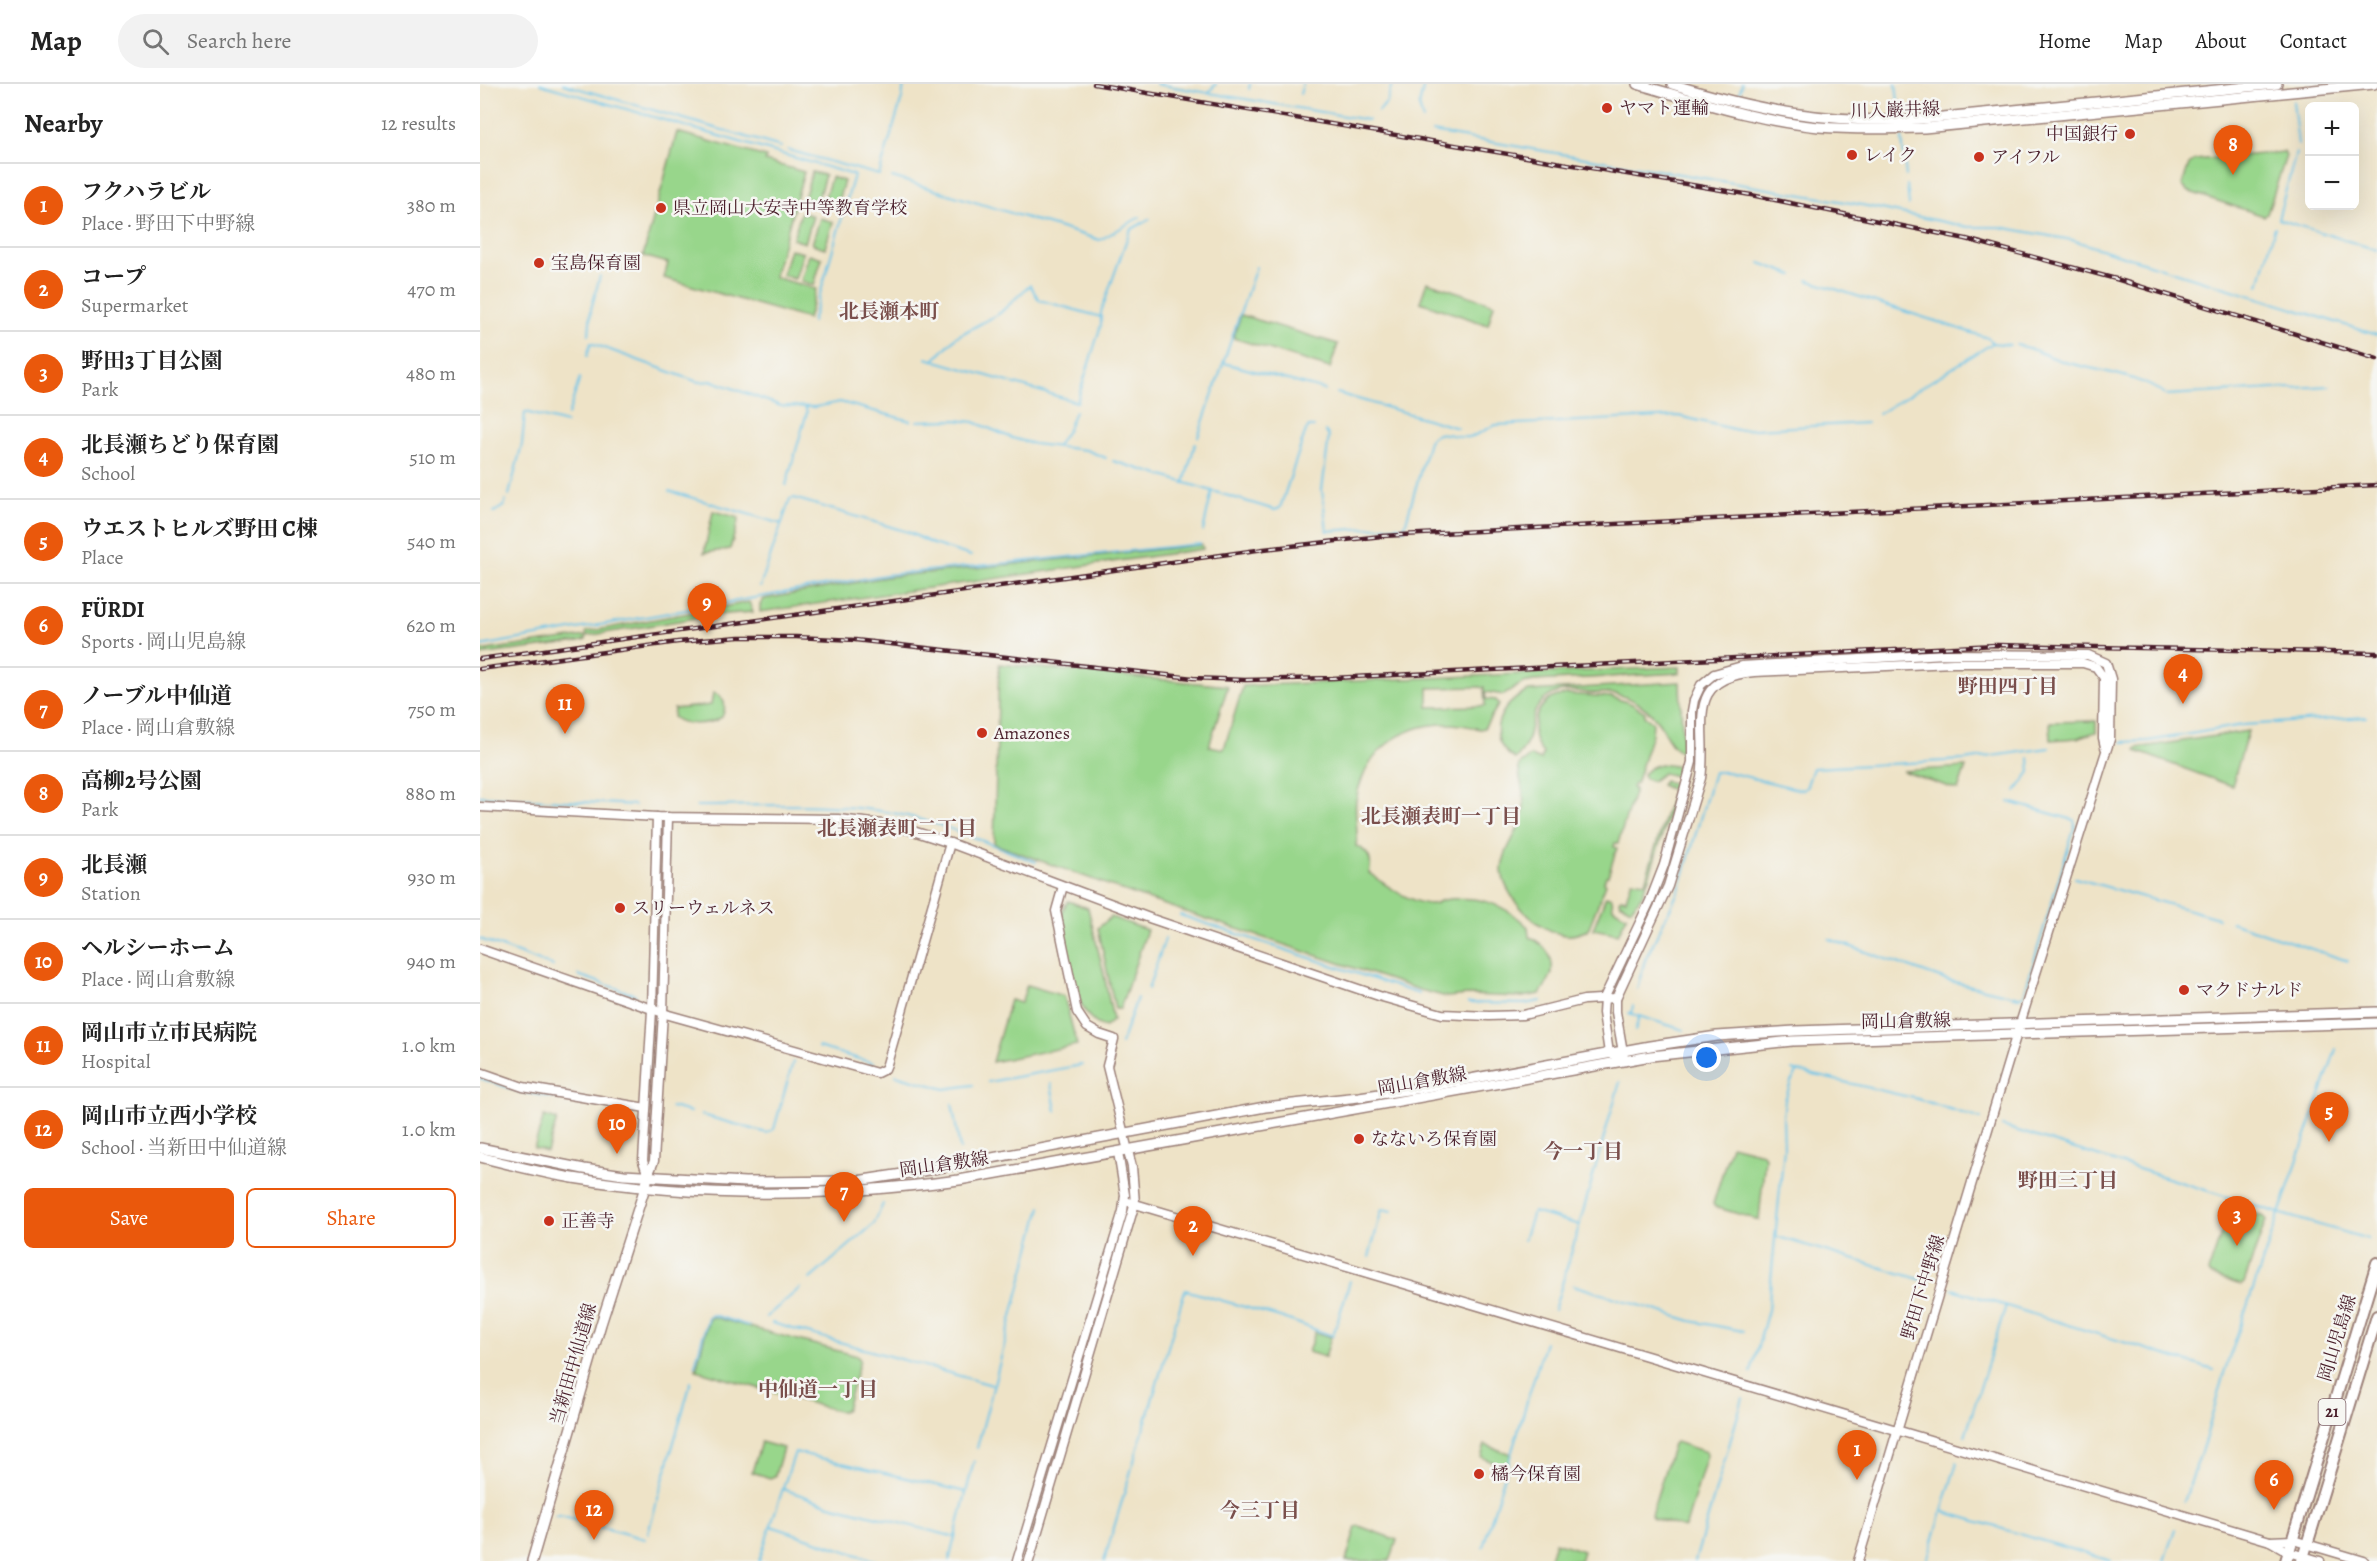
<!DOCTYPE html>
<html lang="en">
<head>
<meta charset="utf-8">
<style>
  :root { --surface:#fff; --page:#f2f2f2; --text:#222; --muted:#767676; --line:#e0e0e0; --accent:#ea580c }
  body { margin:0; font-family:Alegreya,"Noto Serif JP",serif; background:var(--page); color:var(--text) }
  .controls { position:absolute; right:18px; top:18px; display:grid; overflow:hidden; border-radius:9px; box-shadow:0 6px 24px #0002 }
  .controls button { width:54px; height:54px; display:grid; place-items:center; padding:0; border:0; border-bottom:2px solid var(--line); background:var(--surface); color:var(--text); font:30px sans-serif }
  .you { position:absolute; left:1227px; top:974px; width:21px; height:21px; margin:-15px; border:4px solid #fff; border-radius:50%; background:#1a73e8; box-shadow:0 0 0 9px #1a73e833 }
  .badge { display:grid; place-items:center; width:39px; height:39px; border-radius:50%; background:var(--accent); color:#fff; font-size:20px; font-weight:700 }
  .pin { position:absolute; translate:-50% -50px; filter:drop-shadow(0 2px 3px #0008) }
  .pin::after { content:''; position:absolute; top:32px; width:21px; height:18px; background:inherit; clip-path:polygon(0 0,100% 0,50% 100%) }
  .list { margin:0; padding:0; list-style:none }
  h2 { display:flex; justify-content:space-between; align-items:center; height:78px; margin:0; padding:0 24px; font-size:26px }
  h2 small { font-size:20px; font-weight:400; color:var(--muted) }
  .list li { display:grid; grid-template-columns:39px 1fr auto; gap:18px; align-items:center; box-sizing:border-box; height:84px; padding:0 24px; border-top:2px solid var(--line) }
  .list b { display:block; font-size:22px; white-space:nowrap }
  .list p { margin:0; font-size:20px; white-space:nowrap; color:var(--muted) }
  .list em { font-size:20px; font-style:normal; color:var(--muted) }
  .actions { display:flex; gap:12px; padding:18px 24px }
  .actions a { flex:1; padding:14px 0; border:2px solid var(--accent); border-radius:9px; text-align:center; font-size:21px; color:var(--accent) }
  .actions .main { background:var(--accent); color:#fff }
  .icon { flex:none; width:33px; height:33px; fill:none; stroke:currentColor; stroke-width:2; stroke-linecap:round; stroke-linejoin:round }
  .map { position:relative; flex:none; width:1897px; height:1477px; overflow:hidden }
  header { display:flex; align-items:center; gap:36px; box-sizing:border-box; height:84px; padding:0 30px; background:var(--surface); border-bottom:2px solid var(--line) }
  header strong { font-size:28px }
  nav { display:flex; gap:33px; margin-inline-start:auto; font-size:21px }
  .search { width:420px; height:54px; background:var(--page); display:flex; align-items:center; gap:15px; box-sizing:border-box; padding:0 21px; border-radius:33px; color:var(--muted); font-size:22px }
  main { display:flex }
  aside { flex:1; background:var(--surface) }
  .map>svg:first-child { display:block }
  .green { fill:#98d68b; stroke:#717a5b; stroke-width:1.5; fill-rule:evenodd }
  .lines { fill:none; stroke-linecap:round; stroke-linejoin:round }
  .stream { stroke:#6bc4e8; stroke-width:2 }
  .tertiary-casing { stroke:#9c8179; stroke-width:11 }
  .secondary-casing { stroke:#9c8179; stroke-width:12 }
  .primary-casing { stroke:#9c8179; stroke-width:14 }
  .tertiary { stroke:#fff; stroke-width:8 }
  .secondary { stroke:#fff; stroke-width:9 }
  .primary { stroke:#fff; stroke-width:10 }
  .rail-casing { stroke:#4a1f2b; stroke-width:4.5 }
  .rail { stroke:#f6f6f2; stroke-width:2; stroke-dasharray:7; stroke-linecap:butt }
  .poi-dot { fill:#c8321e; stroke:#f6f6f2; stroke-width:2 }
  .labels { text-anchor:middle; dominant-baseline:central; stroke-width:5; stroke-linejoin:round; paint-order:stroke }
  .shield { fill:#f6f6f2; stroke:#7e6067; stroke-width:1.5 }
  .shield-label { font-size:16px; font-weight:bold; fill:#4a1f2b }
  .poi-label { font-size:18px; fill:#4a1f2b; stroke:#f6f6f2; text-anchor:start }
  .street-label { font-size:18px; fill:#4a1f2b; stroke:#f6f6f2 }
  .neighbourhood-label { font-size:20px; font-weight:bold; fill:#7a4f4c; stroke:#f6f6f2 }
</style>
</head>
<body>
<header>
<strong>Map</strong>
<div class="search"><svg class="icon" aria-label="search" viewBox="0 0 24 24"><circle cx="10" cy="10" r="6"/><path d="M15 15l6 6"/></svg>Search here</div>
<nav><a>Home</a><a>Map</a><a>About</a><a>Contact</a></nav>
</header>
<main>
<aside>
<h2>Nearby<small>12 results</small></h2>
<ul class="list">
<li><span class="badge">1</span><div><b>フクハラビル</b><p>Place · 野田下中野線</p></div><em>380 m</em></li>
<li><span class="badge">2</span><div><b>コープ</b><p>Supermarket</p></div><em>470 m</em></li>
<li><span class="badge">3</span><div><b>野田3丁目公園</b><p>Park</p></div><em>480 m</em></li>
<li><span class="badge">4</span><div><b>北長瀬ちどり保育園</b><p>School</p></div><em>510 m</em></li>
<li><span class="badge">5</span><div><b>ウエストヒルズ野田 C棟</b><p>Place</p></div><em>540 m</em></li>
<li><span class="badge">6</span><div><b>FÜRDI</b><p>Sports · 岡山児島線</p></div><em>620 m</em></li>
<li><span class="badge">7</span><div><b>ノーブル中仙道</b><p>Place · 岡山倉敷線</p></div><em>750 m</em></li>
<li><span class="badge">8</span><div><b>高柳2号公園</b><p>Park</p></div><em>880 m</em></li>
<li><span class="badge">9</span><div><b>北長瀬</b><p>Station</p></div><em>930 m</em></li>
<li><span class="badge">10</span><div><b>ヘルシーホーム</b><p>Place · 岡山倉敷線</p></div><em>940 m</em></li>
<li><span class="badge">11</span><div><b>岡山市立市民病院</b><p>Hospital</p></div><em>1.0 km</em></li>
<li><span class="badge">12</span><div><b>岡山市立西小学校</b><p>School · 当新田中仙道線</p></div><em>1.0 km</em></li>
</ul>
<div class="actions"><a class="main">Save</a><a>Share</a></div>
</aside>
<div class="map">
<svg width="1897" height="1477" viewBox="0 0 1897 1477">
  <rect width="100%" height="100%" fill="#f6f6f2"/>
  <filter id="ink" filterUnits="userSpaceOnUse"><feTurbulence type="fractalNoise" baseFrequency=".0167" numOctaves="2"/><feDisplacementMap in="SourceGraphic" scale="12" xChannelSelector="R" yChannelSelector="G"/><feConvolveMatrix kernelMatrix="1 2 1 2 8 2 1 2 1" color-interpolation-filters="sRGB"/></filter>
  <filter id="wash" filterUnits="userSpaceOnUse"><feTurbulence type="fractalNoise" baseFrequency=".008" numOctaves="4" result="noise"/><feDisplacementMap in="SourceGraphic" scale="24" xChannelSelector="R" yChannelSelector="G"/><feGaussianBlur stdDeviation="1.35" result="paint"/><feColorMatrix in="noise" values="0 0 0 0 0 0 0 0 0 0 0 0 0 0 0 0 0 1.4 0 .05"/><feComposite in="paint" operator="in"/></filter>
  <g filter="url(#wash)">
    <rect width="100%" height="100%" fill="#eee3c7"/>
    <g class="green">
      <polygon points="197,48 286,73 285,77 324,88 294,193 336,205 328,235 184,194 188,179 163,172"/>
      <polygon points="1804,68 1806,72 1787,130 1784,132 1707,107 1702,101 1709,80 1715,76"/>
      <polygon points="332,88 345,91 337,118 324,114"/>
      <polygon points="351,93 364,97 356,124 343,120"/>
      <polygon points="321,128 333,132 325,159 313,155"/>
      <polygon points="340,134 353,138 345,164 332,160"/>
      <polygon points="310,165 323,169 315,195 302,191"/>
      <polygon points="329,170 342,174 334,201 321,197"/>
      <polygon points="947,198 1014,220 1008,241 940,218"/>
      <polygon points="761,231 858,260 850,284 753,254"/>
      <polygon points="233,427 259,434 250,465 224,469"/>
      <polygon points="722,461 723,465 280,528 280,521 284,515 406,493"/>
      <polygon points="269,518 273,528 234,531 107,552 106,548"/>
      <polygon points="105,552 106,556 99,558 0,571 0,567"/>
      <path d="M519 580 748 602 729 662 744 665 763 602 1200 583V589L1054 597 1043 599 1024 611 1005 608 1006 615 1016 616 1019 620 1004 644 1000 645C943 628 887 654 876 716 874 732 879 747 876 762 888 767 893 776 889 789 904 800 931 820 951 820 955 821 959 817 963 816 998 811 1024 819 1048 843L1049 853C1063 859 1074 871 1072 888 1071 895 1064 903 1060 910L1042 913 988 911 967 913 940 906 673 817 514 760ZM1004 603 1005 622 948 623V604Z"/>
      <path d="M1200 598 1203 669C1191 664 1189 656 1183 645 1171 625 1151 611 1127 609 1121 608 1115 610 1109 609 1092 606 1079 604 1065 615 1044 631 1057 657 1035 675 1003 655 1019 619 1049 607Z"/>
      <path d="M233 609C245 612 247 622 242 633 229 641 205 643 193 633L194 625 231 621Z"/>
      <path d="M1087 610 1132 613 1152 620 1165 628 1164 632 1173 639 1172 650 1156 700H1154L1152 704 1155 705 1138 759H1135L1134 763 1137 764 1128 792H1126L1124 798 1126 800 1108 846C1101 849 1093 852 1086 851 1060 849 1022 812 1022 785 1023 766 1039 749 1043 730 1047 710 1038 697 1039 681L1051 672 1061 676 1063 669C1049 656 1052 627 1069 616 1074 612 1081 611 1087 610Z"/>
      <polygon points="1616,637 1616,648 1597,654 1571,656 1570,638"/>
      <polygon points="1768,647 1752,702 1656,667 1657,664"/>
      <polygon points="1180,680 1201,683 1200,693 1183,689 1172,697 1165,695 1163,690 1170,684"/>
      <polygon points="1486,683 1478,706 1422,687"/>
      <polygon points="1184,697 1198,700 1169,793 1162,811 1151,825 1140,819 1139,816 1141,814 1146,815 1152,796 1165,798 1193,706 1181,701"/>
      <polygon points="1126,812 1132,814 1133,824 1147,832 1138,850 1113,845"/>
      <path d="M588 817 608 824 624 890 633 936 625 943C592 936 586 862 581 835L583 825Z"/>
      <polygon points="631,833 667,846 640,925 635,925 618,844"/>
      <polygon points="547,901 584,912 597,961 512,978 530,916 541,919"/>
      <polygon points="64,1032 77,1036 67,1068 54,1064"/>
      <polygon points="1251,1061 1282,1069 1285,1073 1279,1136 1235,1123 1233,1120"/>
      <polygon points="1753,1123 1784,1133 1786,1136 1764,1199 1761,1201 1730,1191 1728,1188 1750,1125"/>
      <polygon points="233,1233 377,1272 380,1276 366,1325 361,1328 216,1286 229,1234"/>
      <polygon points="835,1248 851,1253 845,1273 828,1268"/>
      <polygon points="281,1358 303,1364 295,1392 290,1394 272,1388"/>
      <polygon points="1196,1358 1226,1368 1227,1371 1206,1442 1204,1444 1173,1434 1171,1431 1193,1360"/>
      <polygon points="1005,1361 1031,1370 1026,1384 1001,1373"/>
      <polygon points="879,1442 917,1456 910,1477 866,1477 876,1443"/>
      <polygon points="1075,1458 1103,1467 1100,1477 1069,1477"/>
    </g>
    <g class="lines">
      <g class="stream">
        <polyline points="60,0 374,91 332,238"/>
        <polyline points="83,0 301,63"/>
        <polyline points="676,0 888,36"/>
        <polyline points="1416,0 1419,27"/>
        <polyline points="769,5 770,0"/>
        <polyline points="728,9 736,0"/>
        <polyline points="820,10 823,0"/>
        <polyline points="1259,11 1262,0"/>
        <polyline points="1813,17 1818,61"/>
        <polyline points="898,28 907,18 912,0"/>
        <polyline points="943,36 939,22 944,0"/>
        <polyline points="952,48 1377,120 1488,143 1520,143 1592,156 1897,251"/>
        <polyline points="1422,54 1426,92"/>
        <polyline points="308,66 399,91 422,14 424,0"/>
        <polyline points="412,93 620,156 660,133"/>
        <polyline points="1427,101 1429,121"/>
        <polyline points="1798,135 1897,166"/>
        <polyline points="1798,135 1816,69"/>
        <polyline points="1280,179 1313,191"/>
        <polyline points="1327,196 1508,254 1513,259"/>
        <polyline points="1779,201 1795,143"/>
        <polyline points="109,251 111,225 120,192"/>
        <path d="M1536 261C1555 264 1570 274 1588 279 1616 286 1665 293 1685 311L1850 302"/>
        <polyline points="107,272 111,259 218,298 233,297 301,322 335,323 360,318 431,337"/>
        <polyline points="446,274 597,318 621,241 621,228 650,146 670,135"/>
        <polyline points="455,275 476,253 520,229 550,201 559,216 621,233"/>
        <polyline points="744,279 845,306"/>
        <polyline points="857,309 978,344"/>
        <polyline points="1398,330 1513,259 1530,261"/>
        <polyline points="88,331 100,294"/>
        <polyline points="437,337 475,336 494,338 532,354 554,360 606,366 626,374"/>
        <path d="M845 347 849 352 842 406 847 447 918 442 924 445 949 357C960 341 974 356 989 353 999 351 1007 344 1016 341L1199 332 1257 346 1387 339"/>
        <polyline points="718,353 776,183"/>
        <polyline points="577,362 588,345 595,327"/>
        <polyline points="633,377 795,426 800,424 826,346 829,343 834,343"/>
        <polyline points="704,399 715,360"/>
        <polyline points="306,401 327,328 325,323"/>
        <polyline points="189,407 302,440"/>
        <polyline points="29,411 42,360 45,328 86,339"/>
        <polyline points="14,428 24,422 26,416"/>
        <polyline points="723,447 732,407"/>
        <polyline points="280,503 310,415 314,414 428,448 453,460 491,472"/>
        <polyline points="0,562 405,491 720,460"/>
        <polyline points="1642,658 1668,657 1763,641 1887,633"/>
        <polyline points="1536,707 1550,688 1549,674"/>
        <polyline points="0,712 155,721"/>
        <path d="M216 722C281 722 348 717 413 729 462 738 509 760 556 778"/>
        <polyline points="1595,794 1738,834"/>
        <polyline points="700,831 939,910"/>
        <polyline points="1751,838 1868,877"/>
        <polyline points="0,855 73,882"/>
        <polyline points="1349,855 1466,896 1539,913 1544,910 1595,741 1594,736 1529,718"/>
        <polyline points="98,891 156,911"/>
        <polyline points="668,905 685,855"/>
        <polyline points="1157,905 1165,876 1199,806 1234,688 1247,688 1322,706 1326,704 1333,684 1484,676 1569,664"/>
        <polyline points="988,919 1044,920 1061,917"/>
        <polyline points="1149,929 1204,946"/>
        <polyline points="1151,930 1153,922"/>
        <polyline points="1155,947 1159,933"/>
        <polyline points="641,960 657,914"/>
        <polyline points="338,963 393,979"/>
        <polyline points="1312,986 1438,1015 1501,1035"/>
        <polyline points="416,991 465,1005 493,1001"/>
        <polyline points="0,994 41,1008 153,1027"/>
        <polyline points="508,998 602,981"/>
        <polyline points="571,1000 576,1027"/>
        <polyline points="472,1019 480,1065"/>
        <polyline points="191,1023 210,1028"/>
        <polyline points="222,1031 287,1049 294,1045 313,978"/>
        <polyline points="1522,1042 1808,1132 1888,1155"/>
        <polyline points="1295,1152 1449,1198"/>
        <polyline points="1044,1156 1053,1128 1100,1141"/>
        <polyline points="889,1173 902,1125 912,1127"/>
        <polyline points="330,1195 394,1140 403,1120"/>
        <polyline points="1093,1201 1211,1237 1263,1247"/>
        <polyline points="1472,1205 1734,1286"/>
        <path d="M1074 1226C1098 1151 1117 1074 1140 998"/>
        <polyline points="286,1233 320,1204"/>
        <polyline points="292,1239 512,1301"/>
        <polyline points="215,1281 228,1233 233,1231 269,1242"/>
        <polyline points="1271,1288 1288,1226 1304,1064 1303,1033 1305,1016 1311,998 1318,987"/>
        <polyline points="1485,1352 1526,1221"/>
        <polyline points="497,1364 561,1123"/>
        <polyline points="303,1405 350,1421 475,1453"/>
        <polyline points="1704,1418 1726,1353 1744,1289 1856,965"/>
        <polyline points="1462,1427 1477,1378"/>
        <polyline points="75,1433 80,1432 165,1455"/>
        <polyline points="291,1442 396,1477"/>
        <polyline points="168,1449 211,1298"/>
        <polyline points="1003,1463 1065,1258"/>
        <polyline points="279,1477 315,1368 486,1408"/>
        <polyline points="469,1477 494,1377"/>
        <polyline points="624,1477 705,1206 800,1233 853,1252 870,1197"/>
        <polyline points="1215,1477 1263,1314"/>
        <polyline points="1447,1477 1462,1427 1631,1477"/>
        <polyline points="1684,1477 1695,1445"/>
      </g>
    </g>
  </g>
  <g filter="url(#ink)">
    <g class="lines">
      <defs>
        <g id="tertiary">
          <polyline points="0,723 177,733 358,735 402,740 430,746 470,759 672,835 902,913 962,930 1009,932 1043,931 1104,916 1136,914"/>
          <polyline points="0,865 189,931 397,989 405,985 407,980 470,759"/>
          <path d="M1144 974 1136 928V914L1188 802 1221 694C1229 644 1201 595 1274 588L1473 579H1603L1616 583 1624 594 1623 654 1625 663"/>
          <polyline points="1145,977 1129,969 1123,929 1124,914 1170,817 1184,781 1212,678 1212,627 1214,616 1221,601 1234,590 1262,582 1465,570 1608,571 1626,579 1631,595 1630,655 1533,962 1378,1477"/>
          <polyline points="0,988 43,1003 166,1024"/>
          <polyline points="168,1092 174,1077 183,929 188,733"/>
          <polyline points="168,1092 163,1077 172,926 177,733"/>
          <polyline points="645,1117 1790,1457 1809,1468 1840,1477"/>
          <polyline points="1790,1457 1813,1456 1884,1477"/>
          <polyline points="537,1477 643,1127 645,1111 638,1068"/>
          <polyline points="549,1477 655,1119 652,1083 627,982 634,955 619,950 607,943 597,928 576,827 583,802"/>
        </g>
        <g id="secondary">
          <path d="M1157 0C1217 17 1277 37 1339 43 1374 46 1409 45 1444 44L1894 0"/>
          <path d="M1192 0C1278 27 1351 40 1443 35L1797 0"/>
          <polyline points="0,1064 104,1085 144,1091 265,1098 377,1097 442,1087 785,1023 879,1013 941,1004 1170,962 1237,952 1315,947 1897,928"/>
          <path d="M0 1073C31 1081 62 1089 93 1094 221 1115 351 1113 479 1096L1171 972 1312 957 1897 939"/>
          <polyline points="52,1477 121,1240 167,1097"/>
        </g>
        <g id="primary">
          <polyline points="1806,1477 1897,1179"/>
          <polyline points="1822,1477 1897,1232"/>
        </g>
      </defs>
      <use href="#tertiary" class="tertiary-casing"/>
      <use href="#secondary" class="secondary-casing"/>
      <use href="#primary" class="primary-casing"/>
      <use href="#tertiary" class="tertiary"/>
      <use href="#secondary" class="secondary"/>
      <use href="#primary" class="primary"/>
      <defs>
        <g id="rail">
          <polyline points="614,0 1271,111 1486,155 1636,195 1897,275"/>
          <polyline points="0,575 784,465 902,452 1897,401"/>
          <polyline points="0,585 198,558 259,553 316,553 375,556 713,594 765,596 853,594 1516,561 1897,569"/>
        </g>
      </defs>
      <use href="#rail" class="rail-casing"/>
      <use href="#rail" class="rail"/>
    </g>
  </g>
  <g class="poi-dot">
    <circle cx="1127" cy="24" r="6"/>
    <circle cx="1650" cy="50" r="6"/>
    <circle cx="1372" cy="71" r="6"/>
    <circle cx="1499" cy="73" r="6"/>
    <circle cx="181" cy="124" r="6"/>
    <circle cx="59" cy="179" r="6"/>
    <circle cx="502" cy="649" r="6"/>
    <circle cx="140" cy="824" r="6"/>
    <circle cx="1704" cy="906" r="6"/>
    <circle cx="879" cy="1055" r="6"/>
    <circle cx="69" cy="1137" r="6"/>
    <circle cx="999" cy="1390" r="6"/>
  </g>
  <g class="labels">
    <rect class="shield" x="1838.5" y="1315" width="27" height="26" rx="4.5"/>
    <g class="shield-label">
      <text x="1852" y="1328">21</text>
    </g>
    <g class="poi-label">
      <text x="1139" y="24">ヤマト運輸</text>
      <text x="1638" y="50" text-anchor="end">中国銀行</text>
      <text x="1384" y="71">レイク</text>
      <text x="1511" y="73">アイフル</text>
      <text x="193" y="124">県立岡山大安寺中等教育学校</text>
      <text x="71" y="179">宝島保育園</text>
      <text x="514" y="649">Amazones</text>
      <text x="152" y="824">スリーウェルネス</text>
      <text x="1716" y="906">マクドナルド</text>
      <text x="891" y="1055">なないろ保育園</text>
      <text x="81" y="1137">正善寺</text>
      <text x="1011" y="1390">橘今保育園</text>
    </g>
    <g class="street-label">
      <text transform="translate(1415 26) rotate(-2)">川入巌井線</text>
      <text transform="translate(1426 937) rotate(-1)">岡山倉敷線</text>
      <text transform="translate(942 997) rotate(-10)">岡山倉敷線</text>
      <text transform="translate(464 1080) rotate(-8)">岡山倉敷線</text>
      <text transform="translate(1443 1203) rotate(-73)">野田下中野線</text>
      <text transform="translate(1857 1254) rotate(-73)">岡山児島線</text>
      <text transform="translate(93 1280) rotate(-74)">当新田中仙道線</text>
    </g>
    <g class="neighbourhood-label">
      <text x="409" y="227">北長瀬本町</text>
      <text x="1528" y="602">野田四丁目</text>
      <text x="961" y="732">北長瀬表町一丁目</text>
      <text x="417" y="744">北長瀬表町二丁目</text>
      <text x="1103" y="1067">今一丁目</text>
      <text x="1588" y="1096">野田三丁目</text>
      <text x="338" y="1305">中仙道一丁目</text>
      <text x="780" y="1426">今三丁目</text>
    </g>
  </g>
</svg>
<div class="controls">
<button>+</button>
<button>−</button>
</div>
<div class="you"></div>
<div class="pin badge" style="left:1377px;top:1396px">1</div>
<div class="pin badge" style="left:713px;top:1172px">2</div>
<div class="pin badge" style="left:1757px;top:1162px">3</div>
<div class="pin badge" style="left:1703px;top:620px">4</div>
<div class="pin badge" style="left:1849px;top:1058px">5</div>
<div class="pin badge" style="left:1794px;top:1426px">6</div>
<div class="pin badge" style="left:364px;top:1138px">7</div>
<div class="pin badge" style="left:1753px;top:91px">8</div>
<div class="pin badge" style="left:227px;top:549px">9</div>
<div class="pin badge" style="left:137px;top:1070px">10</div>
<div class="pin badge" style="left:85px;top:650px">11</div>
<div class="pin badge" style="left:114px;top:1456px">12</div>
</div>
</main>
</body>
</html>
